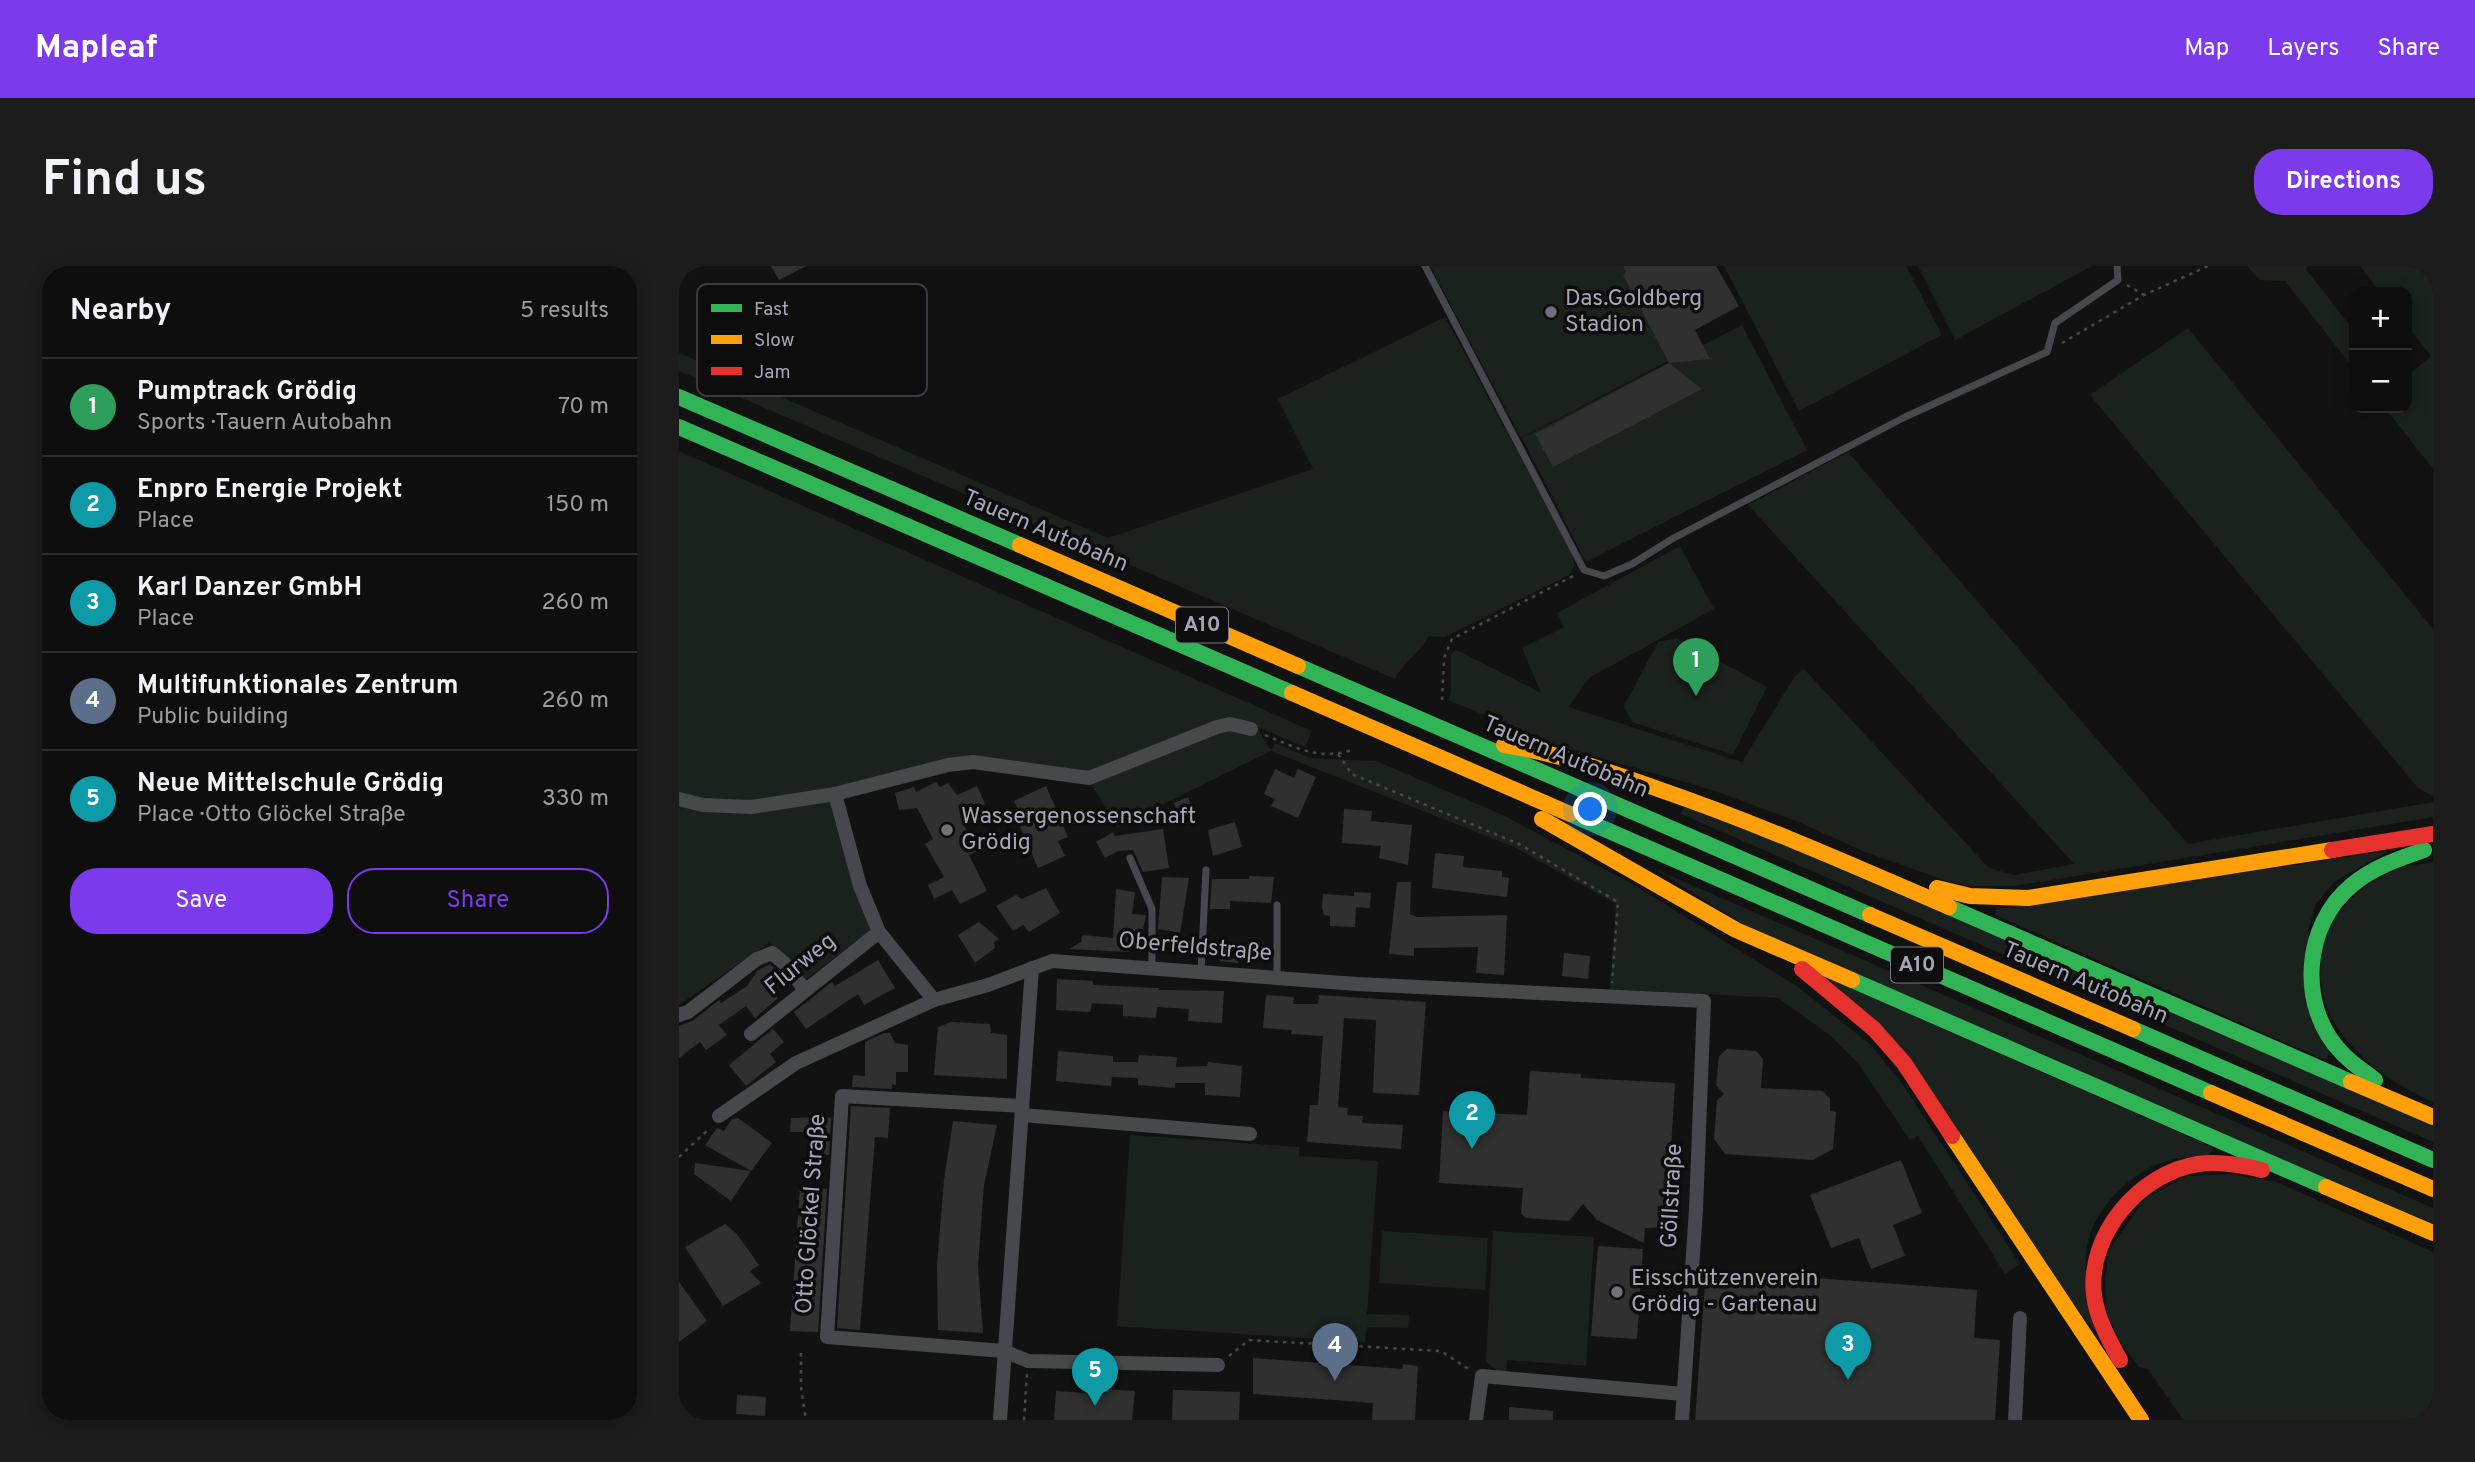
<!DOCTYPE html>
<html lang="en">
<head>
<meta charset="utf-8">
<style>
  :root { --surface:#0e0e0e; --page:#1c1c1c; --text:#f1f3f6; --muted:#9b9c9e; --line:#2e2e2e; --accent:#7c3aed }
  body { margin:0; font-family:Overpass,sans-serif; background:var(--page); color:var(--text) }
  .controls { position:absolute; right:21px; top:21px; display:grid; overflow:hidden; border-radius:14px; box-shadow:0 4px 18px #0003 }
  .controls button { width:63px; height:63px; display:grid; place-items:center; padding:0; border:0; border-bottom:2px solid var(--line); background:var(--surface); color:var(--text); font:35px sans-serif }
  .you { position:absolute; left:912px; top:544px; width:24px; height:24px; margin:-18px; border:5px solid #fff; border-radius:50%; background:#1a73e8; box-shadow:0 0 0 10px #1a73e833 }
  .badge { display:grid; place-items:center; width:46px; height:46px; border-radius:50%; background:var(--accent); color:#fff; font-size:23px; font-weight:700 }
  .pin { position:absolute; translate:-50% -58px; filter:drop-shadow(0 2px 4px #0008) }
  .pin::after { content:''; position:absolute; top:37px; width:24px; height:21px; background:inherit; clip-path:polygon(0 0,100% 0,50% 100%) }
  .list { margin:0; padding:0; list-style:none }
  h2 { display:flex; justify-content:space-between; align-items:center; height:91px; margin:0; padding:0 28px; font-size:30px }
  h2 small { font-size:23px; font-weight:400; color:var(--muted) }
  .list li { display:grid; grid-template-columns:46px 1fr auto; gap:21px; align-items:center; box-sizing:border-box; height:98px; padding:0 28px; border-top:2px solid var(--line) }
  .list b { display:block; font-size:26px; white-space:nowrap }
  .list p { margin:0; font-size:23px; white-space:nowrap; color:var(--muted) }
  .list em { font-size:23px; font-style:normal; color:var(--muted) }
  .actions { display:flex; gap:14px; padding:21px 28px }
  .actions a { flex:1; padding:16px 0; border:2px solid var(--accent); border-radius:28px; text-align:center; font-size:24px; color:var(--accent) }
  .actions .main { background:var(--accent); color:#fff }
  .map { position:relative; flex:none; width:1754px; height:1154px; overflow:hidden; border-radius:28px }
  header { display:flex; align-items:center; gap:42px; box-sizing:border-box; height:98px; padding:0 35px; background:var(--accent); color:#fff }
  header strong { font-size:33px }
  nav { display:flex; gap:38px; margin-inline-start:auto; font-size:24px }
  .intro { display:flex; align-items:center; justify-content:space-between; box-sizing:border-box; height:168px; padding:0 42px }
  h1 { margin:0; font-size:49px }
  .button { padding:18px 32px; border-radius:28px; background:var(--accent); color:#fff; font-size:24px; font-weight:700 }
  main { display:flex; gap:42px; padding:0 42px }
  aside { flex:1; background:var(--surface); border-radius:28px; box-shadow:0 4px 18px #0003 }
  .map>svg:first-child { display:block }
  .green { fill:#1b211c }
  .building { fill:#303031 }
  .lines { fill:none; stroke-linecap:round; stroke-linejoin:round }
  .path { stroke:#48484d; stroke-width:2.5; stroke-dasharray:3.5 5; stroke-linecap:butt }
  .lane { stroke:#47484b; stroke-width:7 }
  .street { stroke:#47484b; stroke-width:14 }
  .fast { stroke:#30b455; stroke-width:16 }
  .slow { stroke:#ff9f0a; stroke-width:16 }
  .jam { stroke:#e5322d; stroke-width:16 }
  .poi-dot { fill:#70727b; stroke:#0d0d0e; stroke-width:2.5 }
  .labels { text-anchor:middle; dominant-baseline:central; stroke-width:7; stroke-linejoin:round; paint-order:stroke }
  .shield { fill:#0d0d0e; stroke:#767882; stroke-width:2 }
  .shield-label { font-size:21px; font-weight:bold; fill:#a3a6b4 }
  .poi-label { font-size:23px; fill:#a3a6b4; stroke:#0d0d0e; text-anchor:start }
  .street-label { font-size:23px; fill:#a3a6b4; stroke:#0d0d0e }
  .key { fill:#0d0d0e; stroke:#3a3b40; stroke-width:2 }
  .key-label { font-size:19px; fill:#a3a6b4 }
</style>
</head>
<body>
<header>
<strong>Mapleaf</strong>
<nav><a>Map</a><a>Layers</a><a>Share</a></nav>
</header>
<div class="intro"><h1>Find us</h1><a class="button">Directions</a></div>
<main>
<aside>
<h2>Nearby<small>5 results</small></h2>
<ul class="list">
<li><span class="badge" style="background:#2e9e5b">1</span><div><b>Pumptrack Grödig</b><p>Sports · Tauern Autobahn</p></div><em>70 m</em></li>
<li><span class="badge" style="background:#0f9aa8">2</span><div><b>Enpro Energie Projekt</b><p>Place</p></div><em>150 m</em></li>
<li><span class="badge" style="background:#0f9aa8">3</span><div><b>Karl Danzer GmbH</b><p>Place</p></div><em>260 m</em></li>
<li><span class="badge" style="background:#5c6f8a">4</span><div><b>Multifunktionales Zentrum</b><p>Public building</p></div><em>260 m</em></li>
<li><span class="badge" style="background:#0f9aa8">5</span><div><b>Neue Mittelschule Grödig</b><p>Place · Otto Glöckel Straße</p></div><em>330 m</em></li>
</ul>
<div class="actions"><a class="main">Save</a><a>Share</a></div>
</aside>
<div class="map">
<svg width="1754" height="1154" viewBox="0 0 1754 1154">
  <rect width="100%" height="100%" fill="#121212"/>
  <g class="green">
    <polygon points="751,0 944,0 993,93 842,172"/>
    <polygon points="1045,0 1227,0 1263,69 1120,145"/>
    <polygon points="1239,0 1413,0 1276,74"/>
    <polygon points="1568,0 1628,0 1627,3 1675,65 1675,103 1606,15 1581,14"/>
    <polygon points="1681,0 1754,0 1754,203 1706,142 1728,142 1728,110 1752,90 1728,60 1728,26 1701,26"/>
    <path d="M766 51 892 285 896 299 890 309 766 371 750 370C741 387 724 396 716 413L0 105V87L429 272 634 203 599 133Z"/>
    <polygon points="1063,59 1128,184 907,296 843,172"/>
    <polygon points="1509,62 1754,363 1754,530 1739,522 1411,129"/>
    <polygon points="0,185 633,465 626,481 577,460 592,484 596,477 631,492 697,495 824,549 957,620 1119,721 1192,779 1224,819 1341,998 1326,1008 1239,870 1231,874 1179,797 1152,770 1099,732 931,723 937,638 835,581 592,485 438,561 404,505 303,492 159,522 194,662 126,714 90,677 0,739"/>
    <polygon points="1169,186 1509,578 1754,536 1754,551 1336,620 1291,620 1268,615 1186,586 1115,554 1033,524 880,480 769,434 772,427 772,388 778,384 862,427 843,382 885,361 878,347 1001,280 1035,343 910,412 890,441 1063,496 1116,410 1125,403 1310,602 1335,609 1395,598 1069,239"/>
    <polygon points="998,372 1088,421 1054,489 953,456 945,440 979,376"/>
    <polygon points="1007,537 1754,858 1754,876 1002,548"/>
    <polygon points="1710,585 1656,615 1637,638 1629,664 1652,786 1646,794 1316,649 1317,643"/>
    <path d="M1754 596V836C1716 819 1682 796 1658 761 1639 733 1636 688 1652 658 1663 636 1695 613 1717 604 1728 599 1743 598 1754 596Z"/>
    <polygon points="976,603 1754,942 1754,960 1065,659"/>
    <path d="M1149 712 1535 882 1530 889C1516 891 1500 891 1487 895 1453 906 1418 940 1409 975 1402 1005 1412 1038 1417 1067Z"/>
    <polygon points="451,869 620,881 620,890 699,895 688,1048 730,1049 729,1062 688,1061 686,1076 438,1060"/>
    <polygon points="1552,908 1598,916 1754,986 1754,1148 1750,1154 1504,1154 1469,1103 1460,1101 1441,1075 1428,1048 1426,1013 1430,984 1466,933 1507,910"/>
    <polygon points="703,965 809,972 806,1024 700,1017"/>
    <polygon points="814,965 915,971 907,1100 828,1094 827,1106 820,1106 807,1096"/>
  </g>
  <g class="building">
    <polygon points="92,0 127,0 100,14"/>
    <polygon points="944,0 1037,0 1060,40 1016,64 1031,93 990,97 944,9 947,7"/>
    <polygon points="990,97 1023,123 874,201 856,168"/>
    <polygon points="596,503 615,512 619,503 637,511 619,552 592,540 596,533 585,528"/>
    <polygon points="257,516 261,521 269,517 278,529 298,520 306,538 288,546 283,555 298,585 290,589 308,625 281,638 273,624 255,633 249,619 265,611 246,578 254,573 238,542 220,544 216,527 235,521 237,526"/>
    <polygon points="367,520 389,571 379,575 386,590 359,602 338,554 343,552 335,535"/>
    <polygon points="509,531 513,542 499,548 495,537"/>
    <polygon points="665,543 693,545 692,555 733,559 729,599 700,592 702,580 663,577"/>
    <polygon points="556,556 563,581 534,590 529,564"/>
    <polygon points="484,563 490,602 464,606 454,584 439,585 426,592 417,576 434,566 436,570"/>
    <polygon points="756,587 785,590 784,601 823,605 823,611 830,612 828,631 753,622"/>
    <polygon points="570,610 595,611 592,637 551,635 551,643 531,643 533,613 570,613"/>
    <polygon points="483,611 510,612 501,667 479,663"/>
    <polygon points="718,616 732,616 731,648 738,651 828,649 825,709 797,707 799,681 735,682 735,690 710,688"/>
    <polygon points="367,622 381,647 350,666 344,659 334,665 317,640 337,629 343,633"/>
    <polygon points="437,623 456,626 453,648 467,649 460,683 450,682 449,686 390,683 402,676 403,669 434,672"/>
    <polygon points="675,626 692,627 691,642 677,641 676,661 651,660 651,650 645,649 643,642 644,628 675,630"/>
    <polygon points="300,656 320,673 315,676 316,682 296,697 279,669"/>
    <polygon points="542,676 561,677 559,697 541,695"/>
    <polygon points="885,687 911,690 909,713 883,710"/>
    <polygon points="199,694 216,722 185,739 179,728 127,763 115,746 153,716 156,720"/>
    <polygon points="91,698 103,710 91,721 99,732 76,752 67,740 40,759 48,769 27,784 21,776 0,792 0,760 15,754 40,734 42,737 68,720 78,705"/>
    <polygon points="378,713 414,715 414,719 480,722 479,724 545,725 543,757 509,755 510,743 478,741 477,752 444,750 444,739 413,737 411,746 377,744"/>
    <polygon points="587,729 615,731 614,738 639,738 640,729 747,736 740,829 694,827 697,754 665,752 659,841 669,842 668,849 684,850 683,857 724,859 722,883 628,876 631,839 639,839 644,770 612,768 613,764 584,762"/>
    <polygon points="272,756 311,758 312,767 328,769 328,813 255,809 259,761"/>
    <polygon points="94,763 105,776 91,788 97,796 67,820 50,799"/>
    <polygon points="205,767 211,767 216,777 229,779 229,806 217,806 217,819 213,818 213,823 173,821 174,809 186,810 186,776"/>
    <polygon points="1048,783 1077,785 1084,793 1082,822 1144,825 1151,833 1151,845 1157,846 1154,883 1134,894 1046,888 1035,873 1038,834 1045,828 1037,819 1040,790"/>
    <polygon points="379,785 434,790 434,796 459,796 460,789 498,791 497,801 528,800 529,796 563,800 561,831 526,829 526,817 496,817 496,822 459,819 459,812 433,811 432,820 377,815"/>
    <polygon points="851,805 902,808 902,812 996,817 989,932 991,932 986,961 966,962 965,977 918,954 904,938 890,955 847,952 842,948 844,922 760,917 764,845 848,849"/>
    <polygon points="172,840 211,842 209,872 196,871 181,1064 158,1062"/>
    <polygon points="145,851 152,852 150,889 132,888 134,866 111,866 112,852"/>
    <polygon points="59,852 93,877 72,905 26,879 38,862 45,865 53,853"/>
    <polygon points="274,855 318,859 305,919 299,1000 304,1067 259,1064 258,999 265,914"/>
    <polygon points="1222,894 1243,947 1214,959 1226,990 1192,1003 1180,972 1152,982 1131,929"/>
    <polygon points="16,897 72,905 52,935 15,908"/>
    <polygon points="121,921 148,923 139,1066 111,1065"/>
    <polygon points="46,958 57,967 80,999 71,1005 82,1017 44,1040 6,981"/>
    <polygon points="919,980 964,983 958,1073 912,1070"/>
    <polygon points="1027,1004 1298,1024 1295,1072 1321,1074 1316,1154 1016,1154"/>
    <polygon points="0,1016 28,1055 0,1076"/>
    <polygon points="574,1092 723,1103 724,1098 739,1100 736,1154 693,1154 694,1137 574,1128"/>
    <polygon points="407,1122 456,1125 453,1154 375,1154 377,1125 406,1127"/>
    <polygon points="494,1124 561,1126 560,1154 493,1154"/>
    <polygon points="58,1129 87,1131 86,1150 57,1148"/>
    <polygon points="830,1141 874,1145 874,1154 830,1154"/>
  </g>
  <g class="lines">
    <g class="path">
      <polyline points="1448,19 1465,29"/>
      <polyline points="1383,77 1465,29 1529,0"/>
      <polyline points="763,434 765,392 773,373 896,309"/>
      <path d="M586 469C616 481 640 495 673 484"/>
      <polyline points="659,488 673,508 840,578 939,636 933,717"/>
      <polyline points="0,891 31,862"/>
      <polyline points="122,1087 122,1121 127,1154"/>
      <polyline points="550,1090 570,1074 762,1085 791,1104"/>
      <polyline points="345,1154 348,1108"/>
    </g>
    <g class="lane">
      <polyline points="746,0 905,304 925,310 953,298 993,273 1226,151 1368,86 1376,57 1439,14 1438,0"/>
      <polyline points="451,592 473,643 473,701"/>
      <polyline points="598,639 598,711"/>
      <polyline points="522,705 527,604"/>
    </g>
    <g class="street">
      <polyline points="156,528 181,620 200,666 255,734"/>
      <polyline points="0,533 24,539 72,541 156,528 269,499 294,496 410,512 538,461 551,458 572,463"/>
      <polyline points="0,749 9,746 78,693 93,687 105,697 126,724"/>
      <polyline points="72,768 200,666"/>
      <polyline points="343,840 163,830 148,1071 325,1085 349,1095 539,1099"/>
      <polyline points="343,849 571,868"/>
      <polyline points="40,850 117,797 255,734 309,719 373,695 678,718 1025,735 1017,943 1003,1154"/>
      <polyline points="321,1154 353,702"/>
      <polyline points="797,1154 803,1110 1004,1128"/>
      <polyline points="1336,1154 1341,1052"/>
    </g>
    <g class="fast">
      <polyline points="0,131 341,279"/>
      <polyline points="0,161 613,427"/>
      <polyline points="619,400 1191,649"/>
      <polyline points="891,548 1532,827"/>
      <polyline points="1270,641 1672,816"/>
      <polyline points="1173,714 1647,921"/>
      <polyline points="1454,763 1754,894"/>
      <path d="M1696 814C1685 805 1672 797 1663 787 1618 741 1624 659 1673 619 1695 601 1719 593 1745 584"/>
    </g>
    <g class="slow">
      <polyline points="341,279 619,400"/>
      <polyline points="613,427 891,548"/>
      <path d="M825 479C878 487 928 505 979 523 1078 557 1173 599 1270 641"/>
      <polyline points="863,553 1057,664 1173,714"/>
      <polyline points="1258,622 1291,630 1349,632 1653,584"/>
      <polyline points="1191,649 1454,763"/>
      <polyline points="1672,816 1754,851"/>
      <polyline points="1532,827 1754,923"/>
      <polyline points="1273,870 1462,1154"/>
      <polyline points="1647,921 1754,967"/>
    </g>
    <g class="jam">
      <polyline points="1653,584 1754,568"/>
      <polyline points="1123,703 1195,763 1225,797 1273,870"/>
      <path d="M1441 1094C1430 1074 1418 1053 1415 1029 1408 969 1460 907 1519 898 1540 895 1563 899 1583 904"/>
    </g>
  </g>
  <g class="poi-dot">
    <circle cx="872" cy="46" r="7"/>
    <circle cx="268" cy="564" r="7"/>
    <circle cx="938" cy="1026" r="7"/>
  </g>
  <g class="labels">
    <g class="shield">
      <rect x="497" y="341.5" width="52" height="35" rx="5"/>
      <rect x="1212" y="681.5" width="52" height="35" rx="5"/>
    </g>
    <g class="shield-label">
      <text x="523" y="359">A10</text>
      <text x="1238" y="699">A10</text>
    </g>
    <g class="poi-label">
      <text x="886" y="33">Das.Goldberg<tspan x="886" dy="26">Stadion</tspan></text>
      <text x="282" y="551">Wassergenossenschaft<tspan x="282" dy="26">Grödig</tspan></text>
      <text x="952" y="1013">Eisschützenverein<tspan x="952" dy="26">Grödig - Gartenau</tspan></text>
    </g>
    <g class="street-label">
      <text transform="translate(366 266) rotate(23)">Tauern Autobahn</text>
      <text transform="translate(886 492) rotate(23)">Tauern Autobahn</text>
      <text transform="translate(516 682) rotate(5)">Oberfeldstraße</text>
      <text transform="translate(122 699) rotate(-39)">Flurweg</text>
      <text transform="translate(1406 718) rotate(23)">Tauern Autobahn</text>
      <text transform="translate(994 930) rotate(-87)">Göllstraße</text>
      <text transform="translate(133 948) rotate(-86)">Otto Glöckel Straße</text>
    </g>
  </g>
  <rect x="18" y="18" width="230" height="112" rx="10" class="key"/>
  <rect x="32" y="38" width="31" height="8" fill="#30b455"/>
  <rect x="32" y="69" width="31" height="9" fill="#ff9f0a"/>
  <rect x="32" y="101" width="31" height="8" fill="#e5322d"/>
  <g class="key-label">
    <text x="75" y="49">Fast</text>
    <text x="75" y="80">Slow</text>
    <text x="75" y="112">Jam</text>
  </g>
</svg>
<div class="controls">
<button>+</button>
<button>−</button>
</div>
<div class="you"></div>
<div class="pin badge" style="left:1017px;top:430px;background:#2e9e5b">1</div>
<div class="pin badge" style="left:793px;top:883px;background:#0f9aa8">2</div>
<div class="pin badge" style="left:1169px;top:1114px;background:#0f9aa8">3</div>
<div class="pin badge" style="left:656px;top:1115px;background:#5c6f8a">4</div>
<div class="pin badge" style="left:416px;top:1140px;background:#0f9aa8">5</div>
</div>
</main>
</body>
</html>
